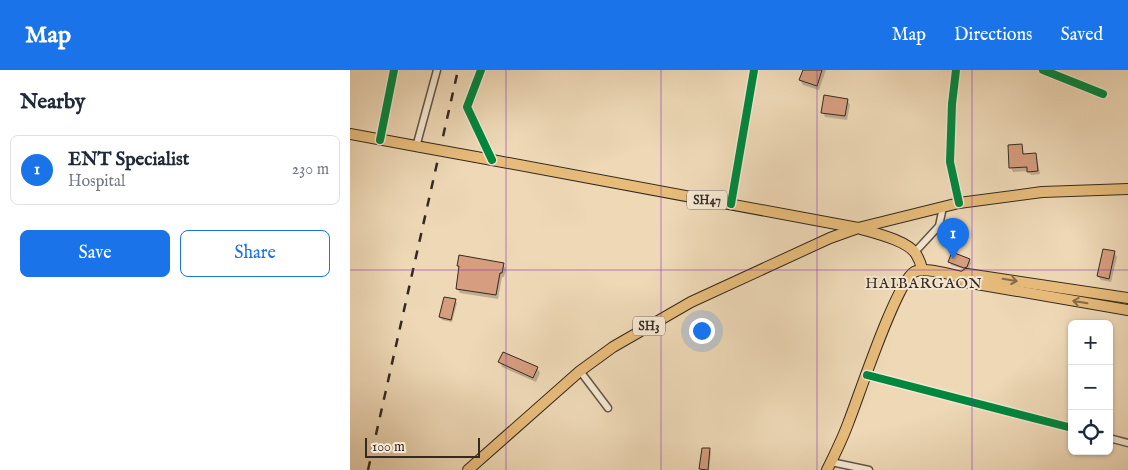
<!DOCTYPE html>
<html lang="en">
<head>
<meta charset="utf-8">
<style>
  :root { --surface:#fff; --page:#f6f6f7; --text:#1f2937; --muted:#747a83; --line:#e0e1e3; --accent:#1a73e8 }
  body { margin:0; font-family:"IM FELL English",serif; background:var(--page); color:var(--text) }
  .controls { position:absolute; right:15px; bottom:15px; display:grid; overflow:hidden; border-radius:8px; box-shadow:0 1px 4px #0004 }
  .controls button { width:45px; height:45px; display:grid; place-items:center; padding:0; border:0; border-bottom:1px solid var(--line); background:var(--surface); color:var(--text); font:25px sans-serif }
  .scale { position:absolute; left:15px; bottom:12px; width:115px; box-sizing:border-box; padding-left:5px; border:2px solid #342a21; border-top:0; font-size:14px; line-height:18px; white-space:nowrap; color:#342a21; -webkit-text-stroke:4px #f4e6d0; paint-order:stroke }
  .you { position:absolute; left:351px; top:260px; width:18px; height:18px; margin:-12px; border:4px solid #fff; border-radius:50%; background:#1a73e8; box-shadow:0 0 0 8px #1a73e833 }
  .badge { display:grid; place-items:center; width:32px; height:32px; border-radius:50%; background:var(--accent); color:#fff; font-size:16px; font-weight:700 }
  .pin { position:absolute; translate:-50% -41px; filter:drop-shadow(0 1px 2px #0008) }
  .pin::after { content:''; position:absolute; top:26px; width:18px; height:15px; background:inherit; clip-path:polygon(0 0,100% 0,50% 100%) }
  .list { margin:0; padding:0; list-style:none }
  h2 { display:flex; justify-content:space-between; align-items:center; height:65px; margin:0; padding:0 20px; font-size:21px }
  h2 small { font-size:16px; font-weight:400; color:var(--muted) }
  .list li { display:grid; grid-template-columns:32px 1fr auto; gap:15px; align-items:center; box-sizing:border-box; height:70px; margin:0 10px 10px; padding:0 10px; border:1px solid var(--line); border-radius:8px }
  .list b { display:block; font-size:19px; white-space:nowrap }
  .list p { margin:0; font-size:16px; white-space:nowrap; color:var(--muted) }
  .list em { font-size:16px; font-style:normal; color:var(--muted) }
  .actions { display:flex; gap:10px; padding:15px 20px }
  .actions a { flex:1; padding:11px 0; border:1px solid var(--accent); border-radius:8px; text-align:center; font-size:18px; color:var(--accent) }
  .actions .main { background:var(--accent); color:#fff }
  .icon { flex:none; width:28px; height:28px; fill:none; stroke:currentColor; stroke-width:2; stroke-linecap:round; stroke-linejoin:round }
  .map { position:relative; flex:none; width:778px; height:400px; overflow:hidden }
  header { display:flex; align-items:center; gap:30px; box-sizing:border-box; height:70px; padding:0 25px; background:var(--accent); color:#fff }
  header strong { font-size:24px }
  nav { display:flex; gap:28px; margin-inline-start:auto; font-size:18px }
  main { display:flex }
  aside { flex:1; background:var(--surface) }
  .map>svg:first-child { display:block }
  .shadow { fill:#0003 }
  .building { fill:#d69d7e; stroke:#342a21 }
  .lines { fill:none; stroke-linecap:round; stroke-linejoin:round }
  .street-casing { stroke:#625646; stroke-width:9 }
  .primary-casing { stroke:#342a21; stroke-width:12 }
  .street { stroke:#f4e6d0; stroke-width:6 }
  .primary { stroke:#e7bc7b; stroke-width:10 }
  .rail { stroke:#342a21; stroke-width:2.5; stroke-dasharray:9 9; stroke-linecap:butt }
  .primary-bridge-casing { stroke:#342a21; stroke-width:12; stroke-linecap:butt }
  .primary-bridge { stroke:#e7bc7b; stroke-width:10 }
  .cycleway-casing { stroke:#f4e6d0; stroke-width:11 }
  .cycleway { stroke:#00873e; stroke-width:8 }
  .oneway { stroke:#856c4a }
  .grid { fill:none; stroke:#7b2cbf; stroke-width:1; stroke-opacity:0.55 }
  .labels { text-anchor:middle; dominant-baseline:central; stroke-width:4; stroke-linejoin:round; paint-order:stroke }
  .shield { fill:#f4e6d0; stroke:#6e6256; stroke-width:1 }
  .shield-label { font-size:12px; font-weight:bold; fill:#342a21 }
  .neighbourhood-label { font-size:15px; letter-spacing:1px; fill:#342a21; stroke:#f4e6d0 }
</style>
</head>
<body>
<header>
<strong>Map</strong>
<nav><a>Map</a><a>Directions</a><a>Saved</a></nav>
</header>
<main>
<aside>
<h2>Nearby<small></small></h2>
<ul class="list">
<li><span class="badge">1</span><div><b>ENT Specialist</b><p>Hospital</p></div><em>230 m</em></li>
</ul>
<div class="actions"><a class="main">Save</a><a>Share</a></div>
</aside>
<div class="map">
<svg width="778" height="400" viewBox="0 0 778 400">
  <rect width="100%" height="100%" fill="#eed8b6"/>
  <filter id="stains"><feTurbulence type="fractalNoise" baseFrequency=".004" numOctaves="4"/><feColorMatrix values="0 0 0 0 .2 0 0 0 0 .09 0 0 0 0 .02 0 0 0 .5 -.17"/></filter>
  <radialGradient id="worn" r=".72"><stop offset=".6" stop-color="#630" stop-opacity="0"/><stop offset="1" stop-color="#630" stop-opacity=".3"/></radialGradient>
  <g class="shadow">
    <polygon points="454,0 476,0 469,20 453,15 450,10"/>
    <polygon points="497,30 500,35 497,50 475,47 473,42"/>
    <polygon points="672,75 674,85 685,84 687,88 690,104 681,105 678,101 663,102 661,98 659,76"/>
    <polygon points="764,182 767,187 761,212 751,210 748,206"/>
    <polygon points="620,190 621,193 619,200 616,200 601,195 600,192"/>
    <polygon points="153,194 156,199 154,207 152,207 148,229 110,223 107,218"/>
    <polygon points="105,231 107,233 102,252 92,250 90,247"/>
    <polygon points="150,292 187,298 190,303 186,312 152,297"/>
    <polygon points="359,380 361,382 359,400 351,400"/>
  </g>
  <g class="building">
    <polygon points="453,0 472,0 467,16 449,10"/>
    <polygon points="474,25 498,29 495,46 471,43"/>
    <polygon points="672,74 673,84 686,83 688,101 677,102 677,97 659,98 658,75"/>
    <polygon points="753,179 765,181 759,209 747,206"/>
    <polygon points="602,182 620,189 617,197 614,198 598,192"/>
    <polygon points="109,185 154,193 152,203 150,203 146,225 106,219 109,196 107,196"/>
    <polygon points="94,227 106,229 101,250 89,247"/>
    <polygon points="153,282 188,297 183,308 148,292"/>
    <polygon points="352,378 360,378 358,400 349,399"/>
  </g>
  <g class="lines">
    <defs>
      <g id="street">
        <polyline points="131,0 117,37 142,90"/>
        <polyline points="606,0 602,34 600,92 609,133"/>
        <polyline points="693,0 753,24"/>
        <polyline points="30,70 44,0"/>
        <polyline points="66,77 87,0"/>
        <polyline points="381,134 404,0"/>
        <polyline points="565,182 589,156 593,137"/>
        <polyline points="230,301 258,338"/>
        <polyline points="517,305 722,358"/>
        <polyline points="759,368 778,373"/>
        <polyline points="481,392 519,400"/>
      </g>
      <g id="primary">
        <polyline points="0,64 71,77"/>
        <path d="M126 87 508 158C524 163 557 170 566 184 569 189 571 194 572 199"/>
        <polyline points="613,207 615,212 778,240"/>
        <polyline points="118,400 230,301 263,277 341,232 480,168 508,158 609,133 692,122 778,119"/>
        <path d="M477 400C485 384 493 368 499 351 509 326 546 213 564 202 575 196 600 205 613 207L617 204 778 228"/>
      </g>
    </defs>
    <use href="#street" class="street-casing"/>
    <use href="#primary" class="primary-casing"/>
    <use href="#street" class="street"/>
    <use href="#primary" class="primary"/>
    <polyline class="rail" points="18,400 108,0"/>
    <defs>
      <polyline id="primary-bridge" points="71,77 126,87"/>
    </defs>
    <use href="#primary-bridge" class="primary-bridge-casing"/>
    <use href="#primary-bridge" class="primary-bridge"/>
    <defs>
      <g id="cycleway">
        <polyline points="131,0 117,37 142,90"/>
        <polyline points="606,0 602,34 600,92 609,133"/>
        <polyline points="693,0 753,24"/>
        <polyline points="30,70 44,0"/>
        <polyline points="381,134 404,0"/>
        <polyline points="517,305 722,358"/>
      </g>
    </defs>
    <use href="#cycleway" class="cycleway-casing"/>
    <use href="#cycleway" class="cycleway"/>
  </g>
  <defs><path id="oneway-shaft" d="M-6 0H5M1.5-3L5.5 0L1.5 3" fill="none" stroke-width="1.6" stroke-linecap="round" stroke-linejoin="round" transform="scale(1.25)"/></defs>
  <g class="oneway">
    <use href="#oneway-shaft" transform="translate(660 210) rotate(9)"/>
    <use href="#oneway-shaft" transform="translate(730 232) rotate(-170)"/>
  </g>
  <path class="grid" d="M156 0V400M311 0V400M467 0V400M622 0V400M0 200H778"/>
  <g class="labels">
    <g class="shield">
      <rect x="337" y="120.5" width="40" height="19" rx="4"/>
      <rect x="283" y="246.5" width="32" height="19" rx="4"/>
    </g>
    <g class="shield-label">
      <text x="357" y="130">SH47</text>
      <text x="299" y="256">SH3</text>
    </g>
    <g class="neighbourhood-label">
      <text x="574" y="213">HAIBARGAON</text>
    </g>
  </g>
  <rect width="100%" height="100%" filter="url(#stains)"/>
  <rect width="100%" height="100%" fill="url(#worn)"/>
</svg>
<div class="controls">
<button>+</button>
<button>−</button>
<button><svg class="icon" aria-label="locate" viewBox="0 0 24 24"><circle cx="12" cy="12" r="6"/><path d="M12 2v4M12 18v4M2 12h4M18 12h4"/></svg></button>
</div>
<div class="scale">100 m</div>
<div class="you"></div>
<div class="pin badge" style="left:603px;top:189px">1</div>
</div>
</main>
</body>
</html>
